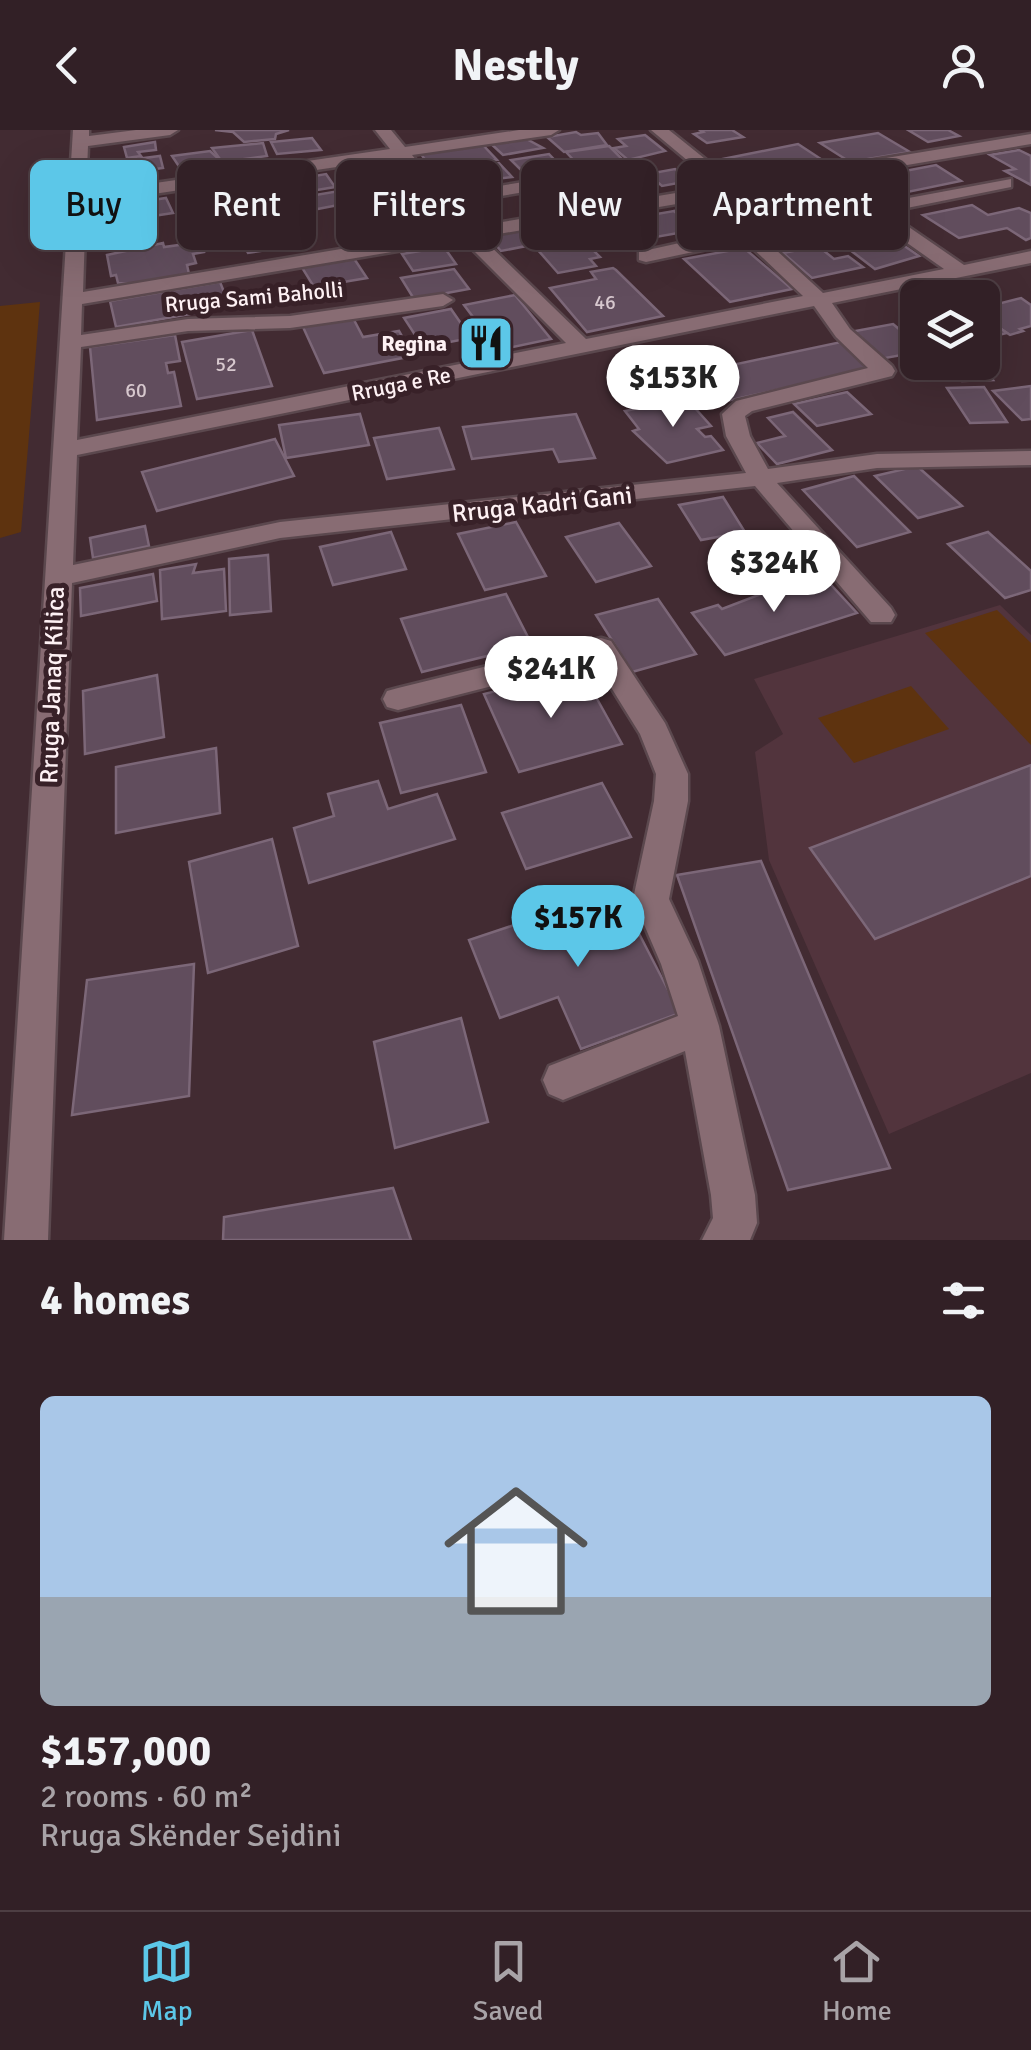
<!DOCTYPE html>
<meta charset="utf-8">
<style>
body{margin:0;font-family:Signika,sans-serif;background:#3a282e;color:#f1f3f6;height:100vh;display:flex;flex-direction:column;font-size:38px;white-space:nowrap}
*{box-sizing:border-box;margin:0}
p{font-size:32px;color:#a8a3a7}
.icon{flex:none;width:55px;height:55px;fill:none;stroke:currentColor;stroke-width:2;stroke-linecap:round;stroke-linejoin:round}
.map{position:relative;height:1110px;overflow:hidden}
.drawer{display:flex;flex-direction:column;background:#322026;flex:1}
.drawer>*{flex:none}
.top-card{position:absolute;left:30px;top:30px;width:972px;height:90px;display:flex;gap:20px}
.tools{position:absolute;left:900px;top:150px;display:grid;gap:20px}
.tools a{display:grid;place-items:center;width:100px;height:100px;border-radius:15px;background:#322026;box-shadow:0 10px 40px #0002,0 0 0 2px #4d3e43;font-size:50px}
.price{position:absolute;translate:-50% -85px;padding:0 22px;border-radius:35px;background:#fff;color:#222;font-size:32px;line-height:65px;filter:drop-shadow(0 2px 5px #0008)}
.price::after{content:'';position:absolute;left:50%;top:60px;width:30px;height:22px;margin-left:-15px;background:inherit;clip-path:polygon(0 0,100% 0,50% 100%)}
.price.selected{background:#5cc7e8;color:#111}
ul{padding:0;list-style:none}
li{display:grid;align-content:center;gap:20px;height:530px;padding:0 40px}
li span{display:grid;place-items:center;height:310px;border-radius:15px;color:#555}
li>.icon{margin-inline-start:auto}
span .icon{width:180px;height:180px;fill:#fffc;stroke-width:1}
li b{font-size:42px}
h2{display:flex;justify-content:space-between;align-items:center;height:120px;padding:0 40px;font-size:42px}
.chip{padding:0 35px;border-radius:15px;background:#322026;box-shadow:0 10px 40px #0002,0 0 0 2px #4d3e43;font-size:35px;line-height:90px}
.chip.selected{background:#5cc7e8;color:#111}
header{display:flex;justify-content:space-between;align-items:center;height:130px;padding:0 40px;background:#322026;font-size:45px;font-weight:700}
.tab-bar{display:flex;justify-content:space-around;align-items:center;height:140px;border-top:2px solid #4d3e43;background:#322026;font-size:28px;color:#a8a3a7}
.tab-bar a{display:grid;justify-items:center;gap:5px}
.tab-bar .selected{color:#5cc7e8}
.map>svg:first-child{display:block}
.built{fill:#52343d}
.green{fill:#5e330f}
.building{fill:#614d5d;stroke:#7c6778;stroke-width:2.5}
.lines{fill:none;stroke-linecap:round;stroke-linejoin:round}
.minor-casing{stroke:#5b484e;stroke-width:5}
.minor{fill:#886c73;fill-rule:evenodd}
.labels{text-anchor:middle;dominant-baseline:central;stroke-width:10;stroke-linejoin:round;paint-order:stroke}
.number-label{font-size:20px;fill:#d7c8ce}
.far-street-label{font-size:22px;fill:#fef1f4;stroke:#382128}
.far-poi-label{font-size:22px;font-weight:bold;fill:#fef1f4;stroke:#382128;text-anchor:end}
.street-label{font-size:25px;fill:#fef1f4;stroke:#382128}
</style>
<header><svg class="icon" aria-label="back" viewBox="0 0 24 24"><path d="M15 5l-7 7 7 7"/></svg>Nestly<svg class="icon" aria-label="person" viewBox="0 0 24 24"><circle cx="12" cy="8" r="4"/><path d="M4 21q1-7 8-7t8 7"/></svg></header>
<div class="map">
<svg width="1031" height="1110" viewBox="0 0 1031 1110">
<rect width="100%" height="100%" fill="#422b32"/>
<path class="built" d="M1000,475L1031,505V943L889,1004L769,730L755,622L783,604L754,549Z"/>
<g class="green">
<path d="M40,172L21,402L0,408V176Z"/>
<path d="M997,480L1031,513V615L925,503Z"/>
<path d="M911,556L949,599L854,633L818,588Z"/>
</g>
<g class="building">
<path d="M215,0H289L276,4L275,9L244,12L233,2Z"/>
<path d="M700,0H732L743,7L707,13L694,4L703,2Z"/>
<path d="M908,0H948L959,6L928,12Z"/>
<path d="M576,2L581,5L598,3L607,15L564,22L547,7Z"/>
<path d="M878,3L910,22L850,32L820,13Z"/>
<path d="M645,5L665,21L628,30L614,18L626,16L618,9Z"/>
<path d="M521,6L543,18L503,25L488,11Z"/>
<path d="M312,8L321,20L277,24L271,12Z"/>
<path d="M155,12L156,20L138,22L141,26L127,28L124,17Z"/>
<path d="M263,13L267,26L222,32L212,18Z"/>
<path d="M482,14L497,30L433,40L420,23Z"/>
<path d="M798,14L833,37L753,51L723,29Z"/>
<path d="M609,16L625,32L579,36L566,22Z"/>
<path d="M1019,20L1031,26V55L1005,41L1015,39L990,25Z"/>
<path d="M210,21L222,32L180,38L172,26Z"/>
<path d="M549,24L563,39L522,41L511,30Z"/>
<path d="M160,26L163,38L119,44L120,31Z"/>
<path d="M390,33L400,46L360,52L350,38Z"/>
<path d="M499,33L512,47L480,51L470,42L475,41L473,36Z"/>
<path d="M936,35L961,51L888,66L863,49Z"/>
<path d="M464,37L485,58L450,63L433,42Z"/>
<path d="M675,39L689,51L662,56L648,44Z"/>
<path d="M326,44L335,57L293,64L285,51Z"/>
<path d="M645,45L653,52L611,59L603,51Z"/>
<path d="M863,49L888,66L831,76L807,58Z"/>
<path d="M583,51L596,64L546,71L542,66L547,63L541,57Z"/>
<path d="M251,56L259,71L223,77L215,61Z"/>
<path d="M807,58L831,76L761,88L738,70Z"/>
<path d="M339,61L349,73L307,81L298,68Z"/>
<path d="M166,68L173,83L133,89L127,74Z"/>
<path d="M738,70L761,88L695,100L674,81Z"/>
<path d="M972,75L988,85L1019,78L1031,83V108L1026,110L1007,98L959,108L923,85Z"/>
<path d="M418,79L430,88L420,90L424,100L385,103L375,88Z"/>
<path d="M674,81L695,100L611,115L592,95Z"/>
<path d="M871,93L919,126L875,139L825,101Z"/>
<path d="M536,95L552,111L501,121L486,104Z"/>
<path d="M297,101L305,114L248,123L241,110Z"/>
<path d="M584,111L600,127L590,129L596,136L558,143L537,119Z"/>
<path d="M201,112L204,122L193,124L196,133L187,135L189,144L133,154L118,153L116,145L111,146L107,125L163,113L164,117Z"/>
<path d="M818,116L834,129L848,126L863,137L812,148L783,123Z"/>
<path d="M444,117L456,134L413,141L402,124Z"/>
<path d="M744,118L792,159L730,172L684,129Z"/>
<path d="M353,127L367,148L314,157L301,136Z"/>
<path d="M613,138L616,140L663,186L587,202L550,158L596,149L591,142Z"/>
<path d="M454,139L469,159L414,169L401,148Z"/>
<path d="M220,152L230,177L116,197L110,171Z"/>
<path d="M515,165L551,209L498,220L464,175Z"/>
<path d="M1021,168L1031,175V196L1020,199L1023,201L1010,205L982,186V178Z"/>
<path d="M451,179L471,208L423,217L404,188Z"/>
<path d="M982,186L1007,203L982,209Z"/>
<path d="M353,188L363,207L399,201L413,226L324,243L303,197Z"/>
<path d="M893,194L918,215V222L880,229L850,202Z"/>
<path d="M252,200L272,256L197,269L182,212Z"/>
<path d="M175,205L180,231L166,233L168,243L174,242L181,276L97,290L90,217Z"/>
<path d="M841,212L872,239L695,278L659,238L699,230L709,240Z"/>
<path d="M949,232H981L993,250L962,251Z"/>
<path d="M1031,256V289L1022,290L993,261Z"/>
<path d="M984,257L1007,292L970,293L947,258Z"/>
<path d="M847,262L871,284L817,296L794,274Z"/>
<path d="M686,268L711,296L697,299L705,307L711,306L723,320L667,333L633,301L639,299L625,281Z"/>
<path d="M793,282L832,320L777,334L757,313L785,306L768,288Z"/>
<path d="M360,284L369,315L286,328L279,295Z"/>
<path d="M576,284L595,328L559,332L553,319L472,329L463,297Z"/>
<path d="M439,298L454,339L387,349L374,308Z"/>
<path d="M275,309L294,346L157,381L142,342Z"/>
<path d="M917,336L962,376L918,388L875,346Z"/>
<path d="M854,346L910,402L857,417L803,360Z"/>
<path d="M723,367L745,402L701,410L679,375Z"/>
<path d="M516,392L546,446L485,460L458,404Z"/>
<path d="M619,393L651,436L596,452L566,407Z"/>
<path d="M145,396L149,416L93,428L90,408Z"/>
<path d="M391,402L406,439L333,455L320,417Z"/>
<path d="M988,402L1031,441V460L1005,468L948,414Z"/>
<path d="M268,425L271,481L230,485L229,429Z"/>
<path d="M196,434L193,443L224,439L226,481L162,489L160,440Z"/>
<path d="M153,444L157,471L81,486L80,458Z"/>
<path d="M821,444L857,483L725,525L692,483L718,475L722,479L769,461L771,465L802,456L798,451Z"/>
<path d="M506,464L532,515L422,542L401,489Z"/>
<path d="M658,469L696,524L632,542L596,485Z"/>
<path d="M581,540L622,614L519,642L484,564Z"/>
<path d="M157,545L164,607L85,624L83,561Z"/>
<path d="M461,575L486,642L401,663L380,593Z"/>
<path d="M216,618L220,683L116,703V637Z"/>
<path d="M1031,635V746L875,809L810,718Z"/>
<path d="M378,651L388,679L437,664L455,709L309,753L294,698L334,686L328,664Z"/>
<path d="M602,653L631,707L526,739L502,683Z"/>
<path d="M272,709L298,816L208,843L189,732Z"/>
<path d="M761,731L890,1038L788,1060L677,745Z"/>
<path d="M617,761L680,883L581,919L558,867L500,888L469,810Z"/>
<path d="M194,834L189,966L72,985L87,850Z"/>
<path d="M461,888L488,992L395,1018L374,912Z"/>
<path d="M393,1058L411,1110H223L224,1087Z"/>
</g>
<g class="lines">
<g class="minor-casing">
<g id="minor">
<path d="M73,0H89V6L136,0H178L170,5L88,16L86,63L390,19L375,0H391L405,17L519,0H559L551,5L412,25L445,65L566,45L574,50L566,55L453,74L472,97L718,56L651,0H669L735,53L1031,4V14L481,107L586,209L803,166L745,111L646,132L639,130V122L747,98L1011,49V57L887,82L964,135L1031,121V133L832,173L850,199L892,236L895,241L892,246L752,281L745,286L750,306L768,339L877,324L1031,321V335L877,338L777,353L891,478L895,485L891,492H871L755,356L280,408L72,453L48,1110H4ZM397,28L455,100L83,162L86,74ZM869,86L944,139L823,163L763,108ZM463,110L566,213L77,310L81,217L188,201L290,198L443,176L453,170L443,164L290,186L188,189L81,205L82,174ZM814,176L836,207L868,238L736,271L722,284L726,306L746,343L280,392L73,435L77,325Z"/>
<path d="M601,508L611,511L665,593L688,644V671L669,769L698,831L719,896L755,1065L757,1093L750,1110H702L713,1088L711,1065L685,921L563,970L549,964L543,950L549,936L678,886L661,834L633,769L654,671L656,644L640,604L594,530L398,580L387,577L383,569L387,561L398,558Z"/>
</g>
</g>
<use href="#minor" class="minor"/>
</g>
<defs>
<g id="restaurant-square" transform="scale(2.875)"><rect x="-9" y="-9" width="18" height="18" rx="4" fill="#5cc7e8" stroke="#382128"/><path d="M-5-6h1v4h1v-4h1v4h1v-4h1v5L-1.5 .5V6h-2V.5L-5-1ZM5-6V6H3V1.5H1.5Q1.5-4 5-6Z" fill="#111"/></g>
</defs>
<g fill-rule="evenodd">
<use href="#restaurant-square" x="486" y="213"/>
</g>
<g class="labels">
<g class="number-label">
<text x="605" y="172">46</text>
<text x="226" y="234">52</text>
<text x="136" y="260">60</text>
</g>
<g class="far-street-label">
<text transform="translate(254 167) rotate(-5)">Rruga Sami Baholli</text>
<text transform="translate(401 254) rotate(-11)">Rruga e Re</text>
</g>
<g class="far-poi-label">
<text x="447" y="213">Regina</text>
</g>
<g class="street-label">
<text transform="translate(542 374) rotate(-6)">Rruga Kadri Gani</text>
<text transform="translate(52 555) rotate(-88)">Rruga Janaq Kilica</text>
</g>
</g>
</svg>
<div class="tools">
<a><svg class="icon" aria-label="layers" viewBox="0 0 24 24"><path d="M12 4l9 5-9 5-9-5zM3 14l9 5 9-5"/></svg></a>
</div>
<b class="price" style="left:673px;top:300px">$153K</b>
<b class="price" style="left:774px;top:485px">$324K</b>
<b class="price" style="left:551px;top:591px">$241K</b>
<b class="price selected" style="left:578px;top:840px">$157K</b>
<div class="top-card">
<a class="chip selected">Buy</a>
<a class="chip">Rent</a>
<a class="chip">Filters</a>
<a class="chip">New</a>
<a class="chip">Apartment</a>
</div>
</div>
<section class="drawer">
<h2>4 homes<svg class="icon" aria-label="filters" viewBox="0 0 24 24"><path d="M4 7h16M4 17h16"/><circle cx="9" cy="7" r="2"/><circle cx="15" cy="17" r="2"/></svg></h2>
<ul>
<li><span style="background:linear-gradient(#a9c7e8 65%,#9aa5b1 0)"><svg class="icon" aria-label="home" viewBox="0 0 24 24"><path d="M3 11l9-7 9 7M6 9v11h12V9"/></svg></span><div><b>$157,000</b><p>2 rooms · 60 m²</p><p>Rruga Skënder Sejdini</p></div></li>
</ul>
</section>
<nav class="tab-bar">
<a class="selected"><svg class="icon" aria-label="map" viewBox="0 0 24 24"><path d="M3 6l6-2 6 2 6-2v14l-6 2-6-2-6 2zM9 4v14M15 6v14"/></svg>Map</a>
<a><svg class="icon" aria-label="saved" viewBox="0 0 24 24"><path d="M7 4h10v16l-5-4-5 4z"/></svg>Saved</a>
<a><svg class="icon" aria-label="home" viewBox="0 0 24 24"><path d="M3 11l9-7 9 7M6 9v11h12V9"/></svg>Home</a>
</nav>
